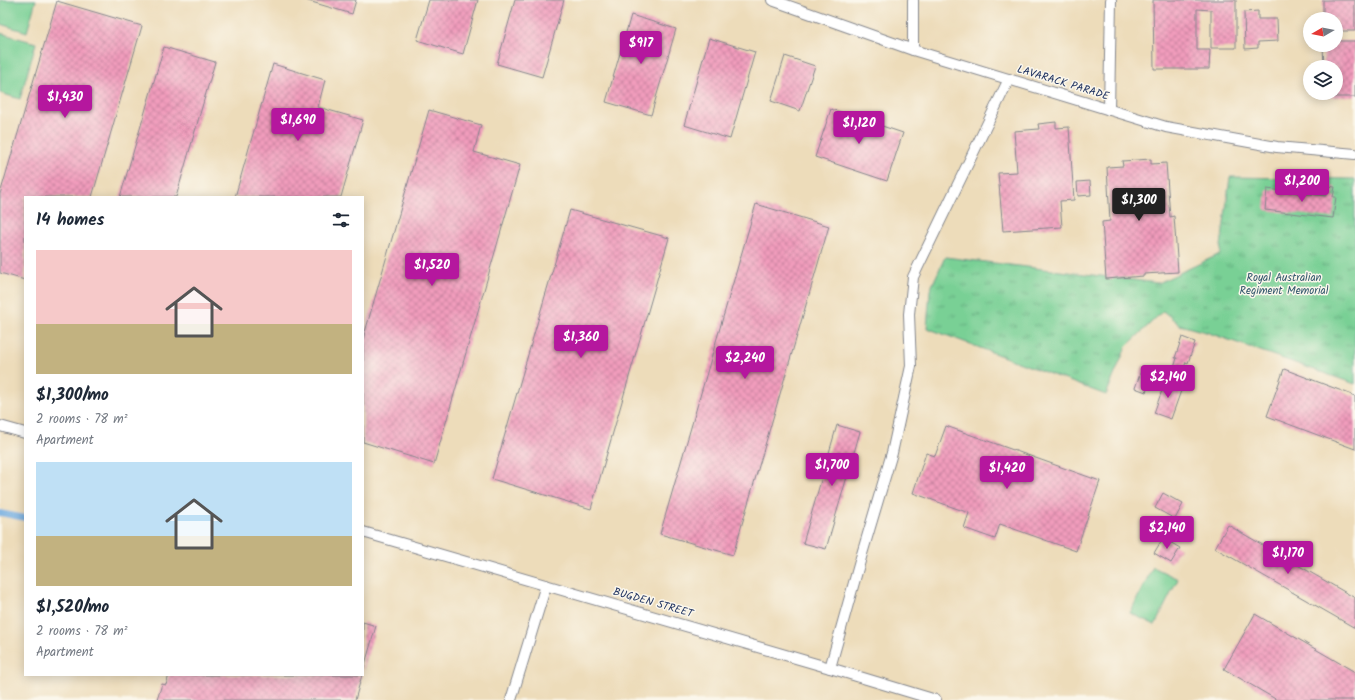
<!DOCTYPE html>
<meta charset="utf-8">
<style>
body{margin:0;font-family:Kalam,sans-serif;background:#f2f2f3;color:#1f2937;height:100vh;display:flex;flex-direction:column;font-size:15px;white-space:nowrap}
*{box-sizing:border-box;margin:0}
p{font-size:13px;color:#747a83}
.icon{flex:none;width:22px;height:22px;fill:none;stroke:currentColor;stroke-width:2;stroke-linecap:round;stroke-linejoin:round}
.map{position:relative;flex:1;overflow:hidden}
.drawer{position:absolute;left:24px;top:196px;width:340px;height:480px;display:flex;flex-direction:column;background:#fff;border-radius:0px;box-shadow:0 2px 10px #0003}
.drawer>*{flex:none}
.needle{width:26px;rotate:261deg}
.tools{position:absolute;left:1303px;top:12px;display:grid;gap:8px}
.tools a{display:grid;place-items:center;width:40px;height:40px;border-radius:50%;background:#fff;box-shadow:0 2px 10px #0003;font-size:20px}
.price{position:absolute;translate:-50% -34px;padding:0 9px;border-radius:4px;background:#b5179e;color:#fff;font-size:13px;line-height:26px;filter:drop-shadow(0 1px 2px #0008)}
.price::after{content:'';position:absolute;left:50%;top:24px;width:12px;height:9px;margin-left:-6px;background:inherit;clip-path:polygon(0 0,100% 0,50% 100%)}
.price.selected{background:#222;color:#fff}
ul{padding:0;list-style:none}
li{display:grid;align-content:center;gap:8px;height:212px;padding:0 12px}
li span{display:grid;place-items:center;height:124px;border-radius:0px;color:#555}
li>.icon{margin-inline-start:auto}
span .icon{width:72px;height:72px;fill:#fffc;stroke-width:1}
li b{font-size:17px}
h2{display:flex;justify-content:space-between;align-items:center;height:48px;padding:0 12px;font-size:17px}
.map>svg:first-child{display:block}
.grass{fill:url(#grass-tufts);stroke:#4a807a}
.garden{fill:#79d095;stroke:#4a807a}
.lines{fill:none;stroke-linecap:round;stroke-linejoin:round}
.stream{stroke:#6fabe0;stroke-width:6}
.building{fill:url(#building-cross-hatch)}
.service-casing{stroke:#84868c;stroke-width:12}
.service{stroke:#fff;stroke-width:10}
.labels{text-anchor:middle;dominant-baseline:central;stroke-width:3;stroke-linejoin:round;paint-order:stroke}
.street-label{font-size:11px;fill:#1b2f5e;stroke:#fbf7ec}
.park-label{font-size:11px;fill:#32576c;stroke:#fbf7ec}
</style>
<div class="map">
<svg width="1355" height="700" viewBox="0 0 1355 700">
<defs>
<pattern id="grass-tufts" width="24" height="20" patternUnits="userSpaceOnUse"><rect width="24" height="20" fill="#79d095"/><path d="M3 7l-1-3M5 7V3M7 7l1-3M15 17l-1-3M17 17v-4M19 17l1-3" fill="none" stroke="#62a97d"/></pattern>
<pattern id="building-cross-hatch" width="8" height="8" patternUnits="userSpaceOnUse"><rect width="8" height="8" fill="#f19cbc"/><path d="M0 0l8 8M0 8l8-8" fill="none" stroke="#c2809c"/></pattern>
</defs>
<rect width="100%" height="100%" fill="#fbf7ec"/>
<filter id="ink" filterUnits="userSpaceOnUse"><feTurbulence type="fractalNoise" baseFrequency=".025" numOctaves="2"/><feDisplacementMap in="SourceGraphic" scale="8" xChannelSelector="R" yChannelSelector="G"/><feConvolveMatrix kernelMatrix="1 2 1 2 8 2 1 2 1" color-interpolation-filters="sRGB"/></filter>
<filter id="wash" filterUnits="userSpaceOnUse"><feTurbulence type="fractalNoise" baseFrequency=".012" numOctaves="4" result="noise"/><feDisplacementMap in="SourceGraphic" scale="16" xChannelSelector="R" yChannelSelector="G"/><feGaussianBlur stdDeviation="0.9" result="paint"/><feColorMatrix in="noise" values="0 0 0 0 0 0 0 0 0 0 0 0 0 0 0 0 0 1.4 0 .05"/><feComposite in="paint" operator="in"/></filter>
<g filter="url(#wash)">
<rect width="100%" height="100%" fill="#eddcba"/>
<path class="grass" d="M1230,177L1355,179V384L1209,333L1180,325L1163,311L1126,347L1106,395L927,328L930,290L945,257L1158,283L1220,254Z"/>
<g class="garden">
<path d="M0,0H36L27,32L0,24Z"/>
<path d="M0,33L36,43L20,99L0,93Z"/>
<path d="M1153,567L1178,579L1155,625L1130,613Z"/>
</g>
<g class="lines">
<path class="stream" d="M0,513L25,518"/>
</g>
<g id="blocks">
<g class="building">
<path d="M305,0H356L352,14Z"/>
<path d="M429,0H478L463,54L417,40Z"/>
<path d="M515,0H564L542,77L497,64Z"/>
<path d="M1153,0H1236V48H1211V10L1197,9V50H1210L1209,69H1154Z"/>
<path d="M1323,0H1355V31H1336V19H1323Z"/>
<path d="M57,1L142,26L92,197H25V280L0,273V194Z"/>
<path d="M1258,11V19H1277L1278,41L1258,42V48L1245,49L1244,12Z"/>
<path d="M631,15L676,29L651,115L606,102Z"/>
<path d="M709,38L755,52L730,139L684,125Z"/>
<path d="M1336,41H1355V97H1324V93H1336V67H1324L1323,45H1336Z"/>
<path d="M164,47L215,62L176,197H120Z"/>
<path d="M785,56L815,66L800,111L771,101Z"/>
<path d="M273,64L325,80L318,107L363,120L341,197H235Z"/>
<path d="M831,109L903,133L887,181L815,157Z"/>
<path d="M429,110L481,125L474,152L520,165L434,464L363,442V339Z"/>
<path d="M1056,122V128L1069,127L1074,200L1060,201L1062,227L1003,231L998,173L1017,172L1014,131L1039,129L1038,124Z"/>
<path d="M1151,159V164L1166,163L1170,217L1174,216L1178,272L1144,274V276L1106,279L1102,222L1110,221L1107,167L1123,166L1122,161Z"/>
<path d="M1090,181L1091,195L1078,196L1077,182Z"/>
<path d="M1327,186L1335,187L1333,197H1336L1333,218L1265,210L1267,189L1326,196Z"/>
<path d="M756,204L829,226L733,555L660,534Z"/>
<path d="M570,210L669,238L591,509L492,479Z"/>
<path d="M1182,337L1195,342L1188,363L1186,362L1183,371L1174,368L1177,358H1175Z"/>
<path d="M1143,366L1154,369L1146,392L1135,388Z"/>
<path d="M1284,369L1355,396V449L1267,416Z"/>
<path d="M1166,379L1183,385L1171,419L1154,413Z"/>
<path d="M837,425L860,432L826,549L803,543Z"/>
<path d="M946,426L1100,481L1076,551L1000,524L995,539L964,528L969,513L913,493L926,453L935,456Z"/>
<path d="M1163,493L1183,504L1175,519L1155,508Z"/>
<path d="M1228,525L1355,598V628L1215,548Z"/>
<path d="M1163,538L1180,548L1171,563L1154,553Z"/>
<path d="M1255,614L1355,672V700H1277L1224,669Z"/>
<path d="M363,622L376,626L363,671Z"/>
<path d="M169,675H362L355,700H157L162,684L166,685Z"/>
</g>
</g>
</g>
<g filter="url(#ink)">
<use href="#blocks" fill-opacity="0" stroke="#84868c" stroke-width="1"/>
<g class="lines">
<g class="service-casing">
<g id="service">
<path d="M772,0L913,50L1166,127L1277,147L1355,154"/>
<path d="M913,50V0"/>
<path d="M1109,110L1111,0"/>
<path d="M0,426L25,433"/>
<path d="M363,532L830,668L936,700"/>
<path d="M830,668L862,554L892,453L911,366L909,314L913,277L1009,79"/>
<path d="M511,700L546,585"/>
</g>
</g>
<use href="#service" class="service"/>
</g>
</g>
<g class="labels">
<g class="street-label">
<text transform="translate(1063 83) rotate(17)">LAVARACK PARADE</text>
<text transform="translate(653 603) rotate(16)">BUGDEN STREET</text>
</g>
<g class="park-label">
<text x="1284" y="278">Royal Australian<tspan x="1284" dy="13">Regiment Memorial</tspan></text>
</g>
</g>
</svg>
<div class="tools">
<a><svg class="needle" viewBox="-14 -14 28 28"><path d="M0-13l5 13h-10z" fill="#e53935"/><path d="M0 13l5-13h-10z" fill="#747a83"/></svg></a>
<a><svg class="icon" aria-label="layers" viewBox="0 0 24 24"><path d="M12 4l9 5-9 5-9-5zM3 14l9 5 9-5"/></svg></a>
</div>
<b class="price" style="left:641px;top:65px">$917</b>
<b class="price" style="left:65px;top:119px">$1,430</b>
<b class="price" style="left:298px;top:142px">$1,690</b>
<b class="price" style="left:859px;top:145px">$1,120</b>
<b class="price" style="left:1302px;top:203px">$1,200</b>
<b class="price selected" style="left:1139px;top:222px">$1,300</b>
<b class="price" style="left:432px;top:287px">$1,520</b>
<b class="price" style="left:581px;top:359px">$1,360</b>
<b class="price" style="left:745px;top:380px">$2,240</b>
<b class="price" style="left:1168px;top:399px">$2,140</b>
<b class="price" style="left:832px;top:487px">$1,700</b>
<b class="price" style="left:1007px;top:490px">$1,420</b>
<b class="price" style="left:1167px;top:550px">$2,140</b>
<b class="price" style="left:1288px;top:575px">$1,170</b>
<section class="drawer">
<h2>14 homes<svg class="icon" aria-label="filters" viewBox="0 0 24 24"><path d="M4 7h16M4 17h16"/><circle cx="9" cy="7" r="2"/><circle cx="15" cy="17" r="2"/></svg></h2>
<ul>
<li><span style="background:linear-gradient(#f6c9c9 60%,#c2b280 0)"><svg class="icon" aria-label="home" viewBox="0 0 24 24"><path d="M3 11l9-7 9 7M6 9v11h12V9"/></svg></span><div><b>$1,300/mo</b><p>2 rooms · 78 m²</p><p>Apartment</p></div></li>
<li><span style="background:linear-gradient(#bfe0f5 60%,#c2b280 0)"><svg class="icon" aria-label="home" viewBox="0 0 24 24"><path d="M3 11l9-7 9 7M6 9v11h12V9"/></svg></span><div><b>$1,520/mo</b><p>2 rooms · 78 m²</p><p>Apartment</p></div></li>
</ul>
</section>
</div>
